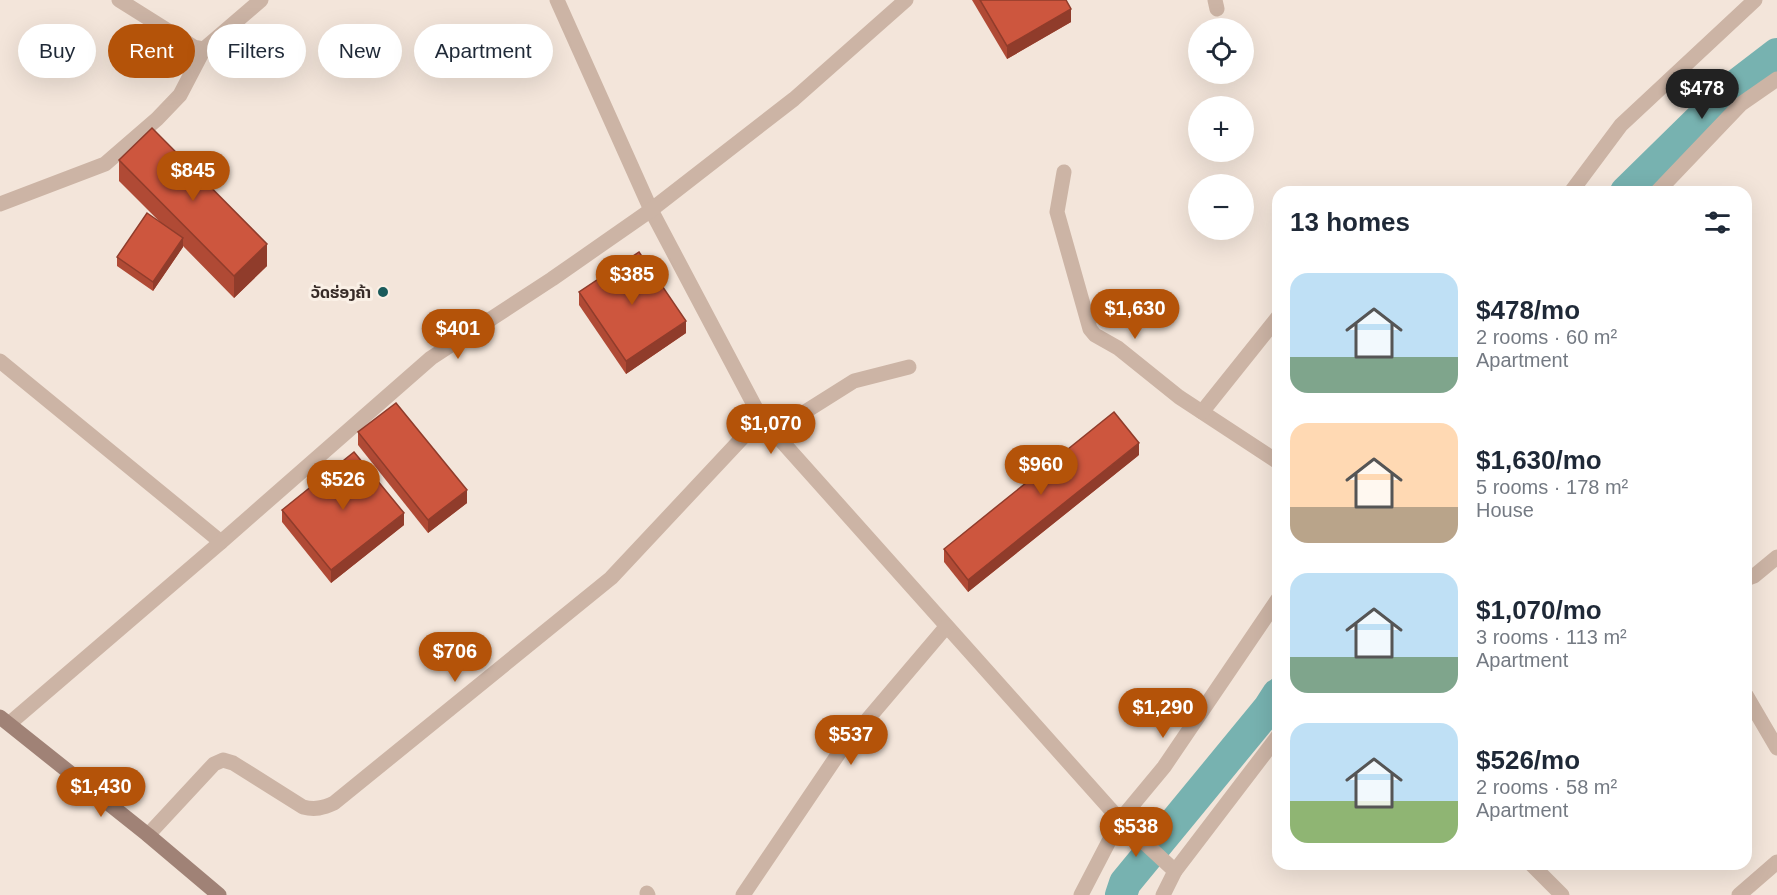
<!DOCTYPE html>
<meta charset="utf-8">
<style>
body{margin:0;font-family:Arial,"Noto Sans Lao",sans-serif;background:#f6f6f7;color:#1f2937;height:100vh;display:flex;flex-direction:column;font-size:22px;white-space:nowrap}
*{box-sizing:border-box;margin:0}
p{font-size:20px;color:#747a83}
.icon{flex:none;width:33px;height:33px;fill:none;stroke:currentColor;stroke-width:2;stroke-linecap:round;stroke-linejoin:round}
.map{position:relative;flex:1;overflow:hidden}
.sheet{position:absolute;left:1272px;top:186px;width:480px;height:684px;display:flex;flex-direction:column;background:#fff;border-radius:18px;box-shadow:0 6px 24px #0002}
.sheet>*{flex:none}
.guide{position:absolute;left:18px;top:24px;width:570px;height:54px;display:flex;gap:12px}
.controls{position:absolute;left:1188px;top:18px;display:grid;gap:12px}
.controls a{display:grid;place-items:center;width:66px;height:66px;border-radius:50%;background:#fff;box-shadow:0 6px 24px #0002;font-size:30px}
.price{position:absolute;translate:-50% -51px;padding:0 14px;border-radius:21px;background:#b45309;color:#fff;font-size:20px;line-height:39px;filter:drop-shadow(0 2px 3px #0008)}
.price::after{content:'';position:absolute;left:50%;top:36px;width:18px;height:14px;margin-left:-9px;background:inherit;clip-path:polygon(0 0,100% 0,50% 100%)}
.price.current{background:#222;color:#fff}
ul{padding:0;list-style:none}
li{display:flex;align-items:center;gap:18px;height:150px;padding:0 18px}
li span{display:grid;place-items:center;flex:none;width:168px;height:120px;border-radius:18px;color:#555}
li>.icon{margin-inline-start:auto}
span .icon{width:72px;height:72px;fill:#fffc;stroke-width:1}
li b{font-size:26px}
h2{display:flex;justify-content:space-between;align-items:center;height:72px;padding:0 18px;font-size:26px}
.pill{padding:0 21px;border-radius:27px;background:#fff;box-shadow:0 6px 24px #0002;font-size:21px;line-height:54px}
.pill.current{background:#b45309;color:#fff}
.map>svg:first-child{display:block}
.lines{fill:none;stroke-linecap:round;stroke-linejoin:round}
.canal{stroke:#77b2b0;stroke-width:32}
.lane{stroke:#ccb4a5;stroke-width:15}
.street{stroke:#ccb4a5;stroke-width:15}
.secondary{stroke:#a08276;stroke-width:15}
.wall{fill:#b04a35}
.shaded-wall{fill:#903c2b}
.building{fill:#cd563e;stroke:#903c2b;stroke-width:1.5}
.poi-dot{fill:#1a5b5b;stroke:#faf0e6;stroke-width:2}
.labels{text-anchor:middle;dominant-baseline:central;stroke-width:6;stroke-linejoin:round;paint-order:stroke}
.poi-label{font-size:16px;font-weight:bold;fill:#372b27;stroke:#faf0e6;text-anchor:end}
</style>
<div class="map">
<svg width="1777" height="895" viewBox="0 0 1777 895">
<rect width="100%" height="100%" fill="#f3e5da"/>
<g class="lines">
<g class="canal">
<path d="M1626,192L1730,90L1777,54"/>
<path d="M1121,895L1125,883L1269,708L1278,694"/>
</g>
<g class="lane">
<path d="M0,361L221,542"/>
<path d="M773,432L854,381L909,367"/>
</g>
<g class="street">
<path d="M119,0L194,47L204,49L261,0"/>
<path d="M557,0L651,210L761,418L1120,820L1175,871"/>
<path d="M1215,0L1217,9"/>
<path d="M1064,172L1057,212L1090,329L1095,335L1118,348L1179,397L1278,462"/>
<path d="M1571,192L1621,125L1755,0"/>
<path d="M1657,192L1741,104L1777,79"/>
<path d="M0,204L105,164L157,119L180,95L204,49"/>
<path d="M1202,412L1278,317"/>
<path d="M1746,579L1754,576L1777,557"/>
<path d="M1746,695L1777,748"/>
<path d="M10,723L221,542L431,358L552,279L651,210L794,99L906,0"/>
<path d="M148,835L214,764L223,760L233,763L303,807C315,810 323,808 334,803L611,578L761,418"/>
<path d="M1531,864L1562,895"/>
<path d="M647,893L648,895"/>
<path d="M743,895L839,753L946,627"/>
<path d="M1081,895L1120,820L1164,767L1278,599"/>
<path d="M1163,895L1175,871L1278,736"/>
<path d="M1739,895L1777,862"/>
</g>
<path class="secondary" d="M0,717L148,835L219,895"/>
</g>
<g class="wall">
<path d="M972,0H1066L1071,22L1007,59Z"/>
<path d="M119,160L267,266L234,298L183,246V247L153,291L117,266V257L161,223L119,181Z"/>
<path d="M579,292L686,333L626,374L579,305Z"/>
<path d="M358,432L467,503L428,533L358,445Z"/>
<path d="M1139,455L968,592L944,562V549Z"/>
<path d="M282,510L404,525L331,583L282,522Z"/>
</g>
<g class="shaded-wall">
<path d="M1071,9V22L1007,59V46Z"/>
<path d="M183,238V247L153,291V282Z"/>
<path d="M267,244V266L234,298V276Z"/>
<path d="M686,321V333L626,374V361Z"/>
<path d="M1139,443V455L968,592V580Z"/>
<path d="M467,490V503L428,533V520Z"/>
<path d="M404,513V525L331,583V570Z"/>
</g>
<g class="building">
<path d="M980,0H1066L1071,9L1007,46Z"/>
<path d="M152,128L267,244L234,276L119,160Z"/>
<path d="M147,213L183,238L153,282L117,257Z"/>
<path d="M639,252L686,321L626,361L579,292Z"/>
<path d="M396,403L467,490L428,520L358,432Z"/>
<path d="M1114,412L1139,443L968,580L944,549Z"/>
<path d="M354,452L404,513L331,570L282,510Z"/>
</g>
<circle class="poi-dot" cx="383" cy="292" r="6"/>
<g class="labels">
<g class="poi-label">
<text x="371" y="292">ວັດຮ່ອງຄ້າ</text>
</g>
</g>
</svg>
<div class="controls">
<a><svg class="icon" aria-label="locate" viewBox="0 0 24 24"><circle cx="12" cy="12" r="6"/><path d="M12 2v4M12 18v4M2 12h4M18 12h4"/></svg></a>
<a>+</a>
<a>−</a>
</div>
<b class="price current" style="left:1702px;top:120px">$478</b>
<b class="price" style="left:193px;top:202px">$845</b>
<b class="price" style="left:632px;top:306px">$385</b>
<b class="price" style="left:1135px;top:340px">$1,630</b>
<b class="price" style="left:458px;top:360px">$401</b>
<b class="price" style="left:771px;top:455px">$1,070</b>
<b class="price" style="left:1041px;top:496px">$960</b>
<b class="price" style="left:343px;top:511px">$526</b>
<b class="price" style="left:455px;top:683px">$706</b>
<b class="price" style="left:1163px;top:739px">$1,290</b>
<b class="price" style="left:851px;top:766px">$537</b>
<b class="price" style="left:101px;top:818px">$1,430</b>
<b class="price" style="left:1136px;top:858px">$538</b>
<div class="guide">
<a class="pill">Buy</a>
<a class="pill current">Rent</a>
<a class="pill">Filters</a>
<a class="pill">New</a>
<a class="pill">Apartment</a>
</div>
<section class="sheet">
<h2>13 homes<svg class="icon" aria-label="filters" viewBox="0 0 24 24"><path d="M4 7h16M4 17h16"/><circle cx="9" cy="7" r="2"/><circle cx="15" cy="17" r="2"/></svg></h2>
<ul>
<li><span style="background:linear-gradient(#bfe0f5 70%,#7fa58c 0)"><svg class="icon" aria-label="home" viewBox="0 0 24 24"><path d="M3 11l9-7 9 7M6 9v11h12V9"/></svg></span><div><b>$478/mo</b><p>2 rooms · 60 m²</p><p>Apartment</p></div></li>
<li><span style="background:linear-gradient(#ffd9b3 70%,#b9a48a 0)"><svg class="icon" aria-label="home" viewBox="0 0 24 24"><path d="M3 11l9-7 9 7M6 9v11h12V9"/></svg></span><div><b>$1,630/mo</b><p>5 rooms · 178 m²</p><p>House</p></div></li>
<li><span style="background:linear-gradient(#bfe0f5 70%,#7fa58c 0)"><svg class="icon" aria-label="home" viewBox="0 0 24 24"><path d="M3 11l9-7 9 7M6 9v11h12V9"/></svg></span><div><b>$1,070/mo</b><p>3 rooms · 113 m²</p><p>Apartment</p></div></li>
<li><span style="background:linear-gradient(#bfe0f5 65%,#8fb573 0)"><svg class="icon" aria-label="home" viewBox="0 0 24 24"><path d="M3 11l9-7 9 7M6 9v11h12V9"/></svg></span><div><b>$526/mo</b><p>2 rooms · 58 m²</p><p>Apartment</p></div></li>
</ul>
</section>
</div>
